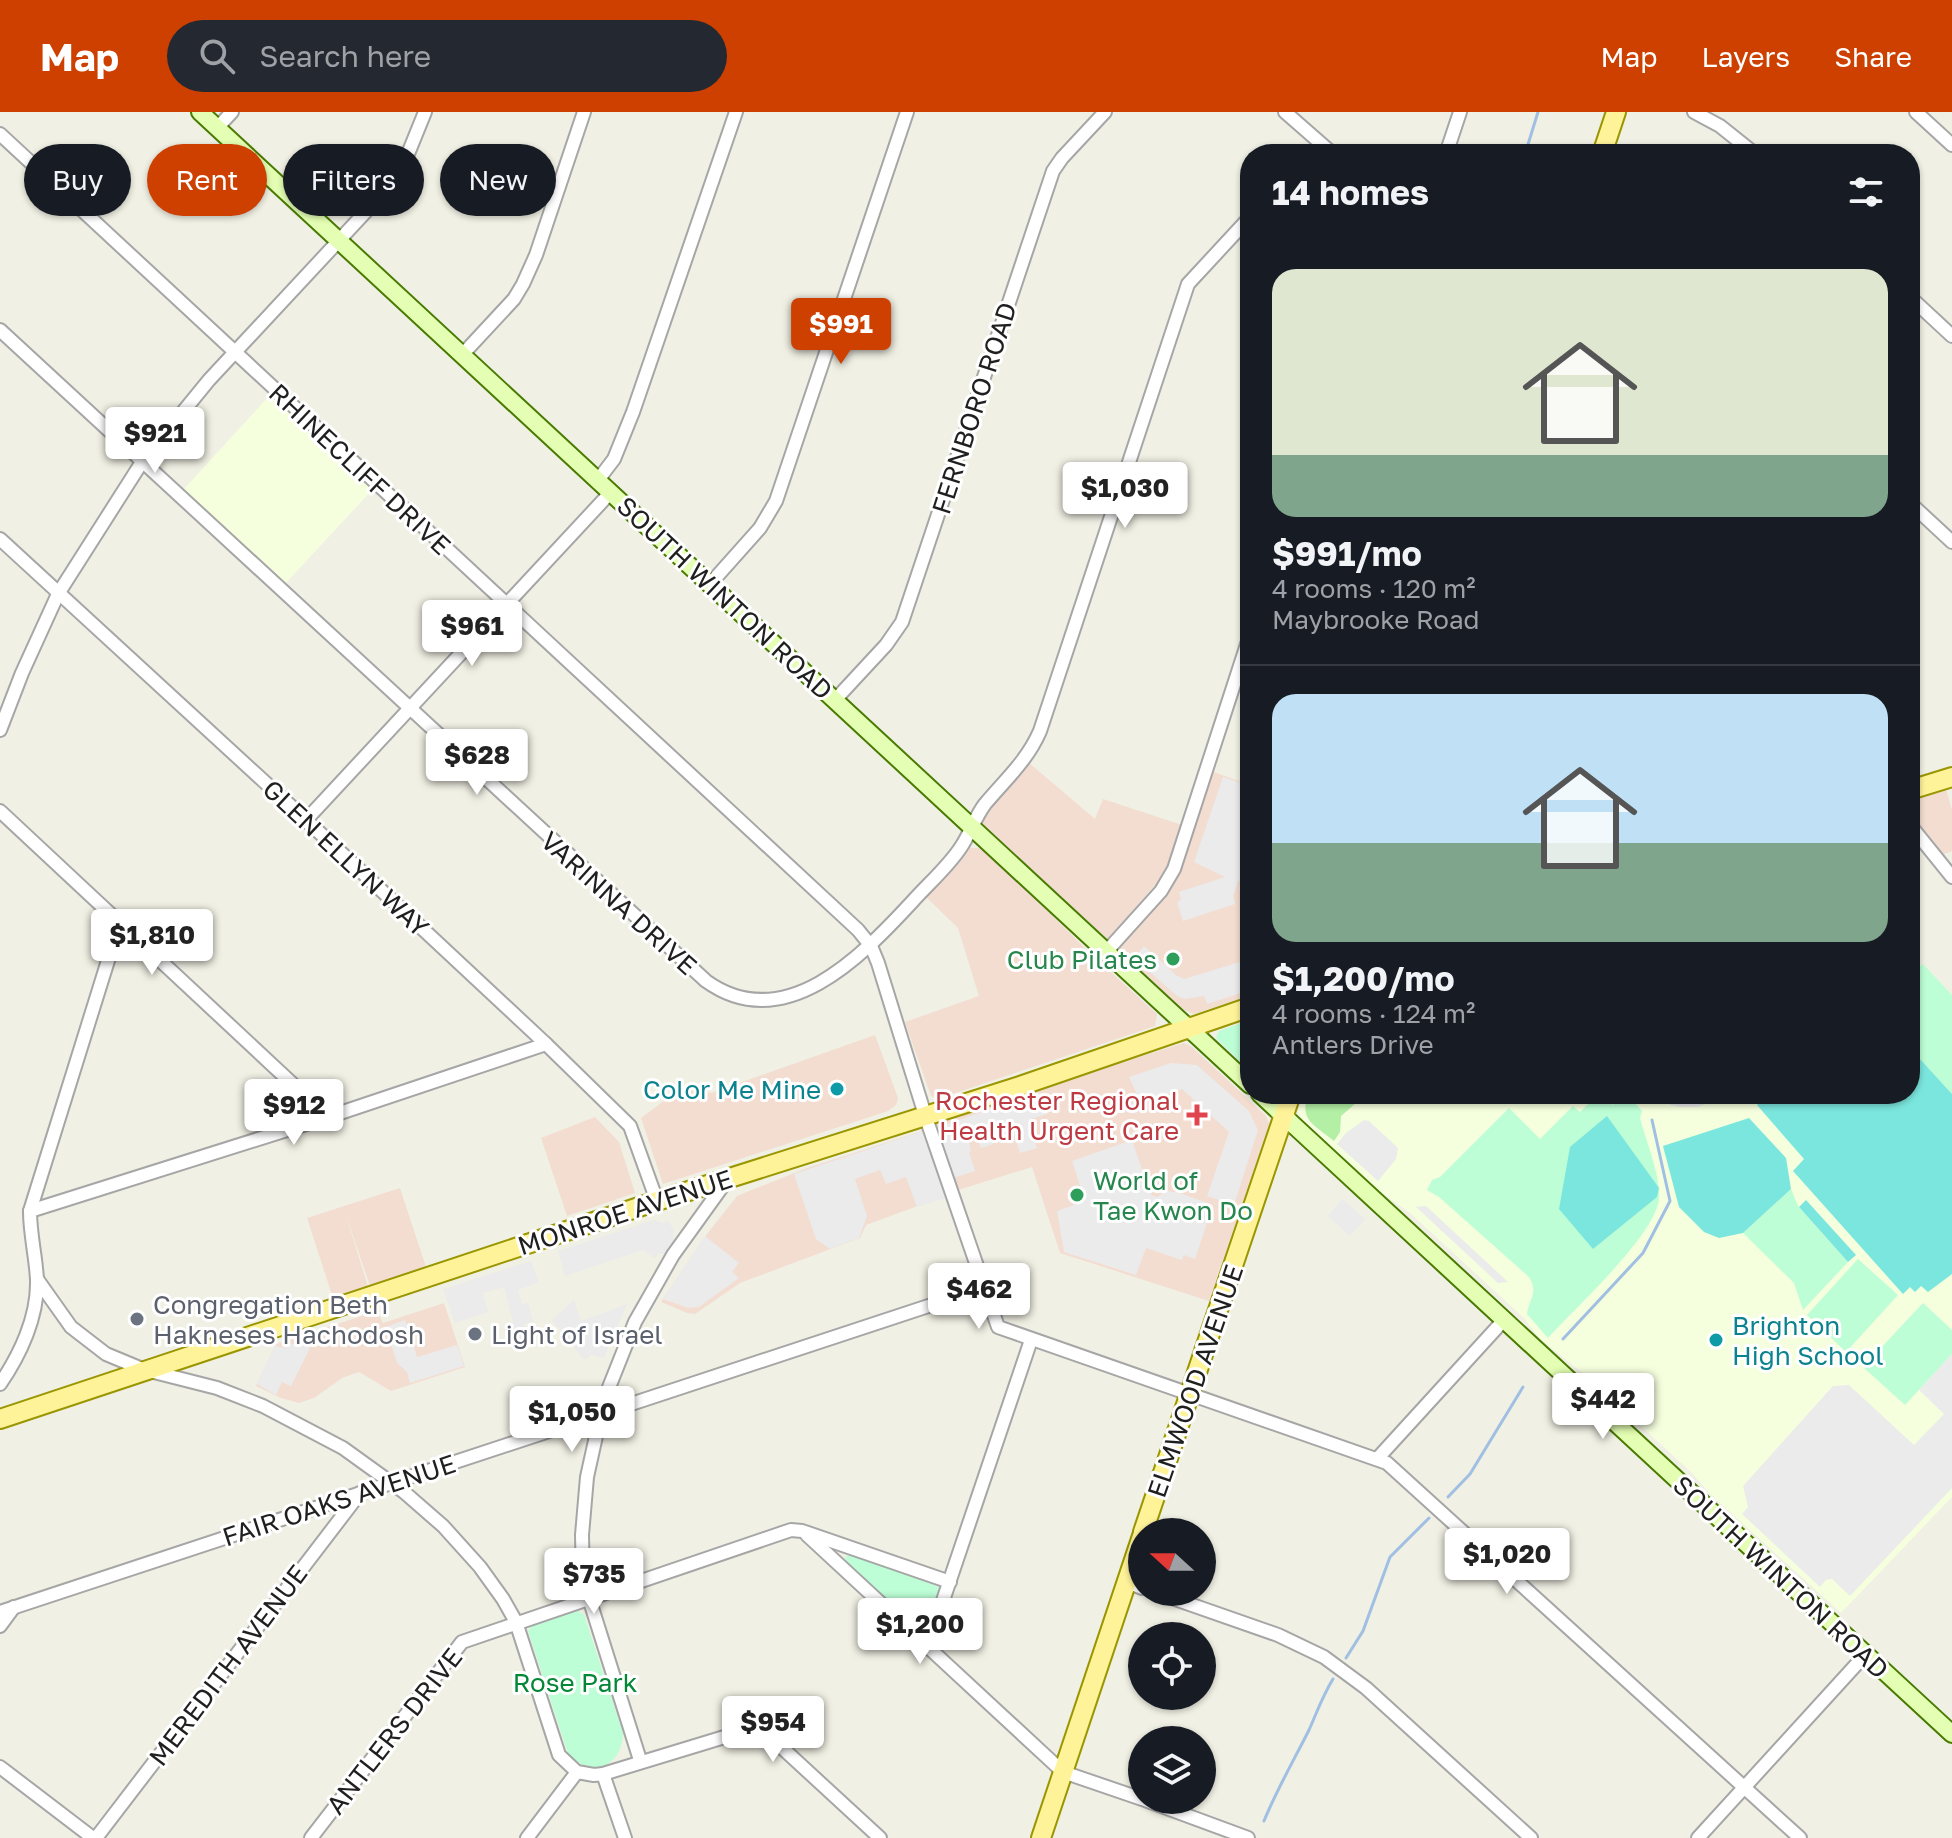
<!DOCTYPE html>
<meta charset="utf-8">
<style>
body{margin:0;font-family:"Golos Text",sans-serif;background:#242831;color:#f1f3f6;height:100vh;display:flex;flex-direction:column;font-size:30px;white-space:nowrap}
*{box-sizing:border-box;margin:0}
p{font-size:26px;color:#9ea1a6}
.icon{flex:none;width:44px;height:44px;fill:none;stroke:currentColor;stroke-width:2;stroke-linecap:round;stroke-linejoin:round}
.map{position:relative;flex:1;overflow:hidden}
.drawer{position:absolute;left:1240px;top:32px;width:680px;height:960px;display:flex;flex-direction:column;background:#171b24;border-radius:32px;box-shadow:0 2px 6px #0004}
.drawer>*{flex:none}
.top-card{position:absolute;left:24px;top:32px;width:760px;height:72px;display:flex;gap:16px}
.needle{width:52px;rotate:291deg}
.buttons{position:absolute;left:1128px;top:1406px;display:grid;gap:16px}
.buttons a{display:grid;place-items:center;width:88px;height:88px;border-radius:50%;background:#171b24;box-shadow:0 2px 6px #0004;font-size:40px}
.price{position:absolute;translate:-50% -68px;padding:0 18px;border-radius:8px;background:#fff;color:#222;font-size:26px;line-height:52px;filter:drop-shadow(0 2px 4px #0008)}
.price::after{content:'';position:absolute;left:50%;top:48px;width:24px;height:18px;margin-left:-12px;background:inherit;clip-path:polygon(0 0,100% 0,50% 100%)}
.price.selected{background:#cd4000;color:#fff}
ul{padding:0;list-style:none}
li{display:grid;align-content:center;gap:16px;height:424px;padding:0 32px}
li+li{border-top:2px solid #363941}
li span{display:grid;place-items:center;height:248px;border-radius:24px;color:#555}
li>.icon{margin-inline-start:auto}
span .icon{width:144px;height:144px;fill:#fffc;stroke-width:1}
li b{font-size:34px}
h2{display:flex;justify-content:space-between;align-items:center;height:96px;padding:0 32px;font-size:34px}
.tag{padding:0 28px;border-radius:36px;background:#171b24;box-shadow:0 2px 6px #0004;font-size:28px;line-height:72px}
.tag.selected{background:#cd4000;color:#fff}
header{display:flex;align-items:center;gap:48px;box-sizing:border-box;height:112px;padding:0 40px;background:#cd4000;color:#fff}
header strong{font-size:38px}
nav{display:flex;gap:44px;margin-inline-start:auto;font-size:28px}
.search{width:560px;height:72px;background:#242831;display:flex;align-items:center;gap:20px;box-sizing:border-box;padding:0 28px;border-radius:44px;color:#9ea1a6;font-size:30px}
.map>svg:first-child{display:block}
.commercial{fill:#f3ddd1}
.education{fill:#f5ffde}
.grass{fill:#b3efa5}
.park{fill:#bdfed6}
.pitch{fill:#7be6de}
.parking{fill:#ebebeb}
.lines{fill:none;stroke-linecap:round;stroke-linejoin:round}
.stream{stroke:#a0bfe2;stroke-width:3}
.minor-casing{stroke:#a6a6a6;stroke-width:16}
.secondary-casing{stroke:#487b00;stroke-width:20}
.primary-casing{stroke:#999600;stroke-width:22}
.minor{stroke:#fff;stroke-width:12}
.secondary{stroke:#e4ffb3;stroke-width:16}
.primary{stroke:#fff39a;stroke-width:18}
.leisure-dot{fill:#2e9e5b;stroke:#fff;stroke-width:3}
.culture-dot{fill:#0f9aa8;stroke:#fff;stroke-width:3}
.health-dot{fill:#e0444e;stroke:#fff;stroke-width:3}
.worship-dot{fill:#6b7280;stroke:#fff;stroke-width:3}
.labels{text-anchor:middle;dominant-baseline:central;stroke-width:6;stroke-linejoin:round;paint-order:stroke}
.street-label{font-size:26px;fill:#1f1f1f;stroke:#fff}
.leisure-label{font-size:26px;fill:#27864d;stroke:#fff;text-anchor:end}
.culture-label{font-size:26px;fill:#0d838f;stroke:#fff;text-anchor:end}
.health-label{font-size:26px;fill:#be3a42;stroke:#fff;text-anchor:end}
.worship-label{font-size:26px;fill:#5b616d;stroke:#fff;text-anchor:start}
.park-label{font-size:26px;fill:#028736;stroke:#fff}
</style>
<header>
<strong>Map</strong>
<div class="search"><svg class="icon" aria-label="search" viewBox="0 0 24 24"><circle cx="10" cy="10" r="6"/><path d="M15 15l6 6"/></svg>Search here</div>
<nav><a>Map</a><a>Layers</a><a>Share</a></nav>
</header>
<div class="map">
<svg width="1952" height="1726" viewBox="0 0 1952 1726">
<rect width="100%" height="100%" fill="#f0f0e4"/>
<g class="commercial">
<path d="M1028,650L1095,707L1103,687L1182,713L1168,758L1108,827L982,715L981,705Z"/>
<path d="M1211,659L1250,673V883L1194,902L1182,897L1117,836L1179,760Z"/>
<path d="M1946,677L1952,698V739L1942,743L1910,703V688Z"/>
<path d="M969,736H984L1091,842L1157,902L1155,914L938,987L931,984L905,910L979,884L958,816L925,784Z"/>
<path d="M875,923L898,986L896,993L888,999L663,1072L641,1006L676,980L687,976L711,981Z"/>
<path d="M1184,931L1192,935L1266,1004L1269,1012L1209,1189L1060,1141L1032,1055L955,1079L935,1015L938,1008Z"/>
<path d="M595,1005L619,1030L635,1081L567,1104L541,1026Z"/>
<path d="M922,1019L945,1084L866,1113L860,1126L740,1171L695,1202L687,1201L661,1190L707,1122L737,1084L804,1057Z"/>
<path d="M400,1076L426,1155L370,1174L345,1100L368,1175L333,1186L307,1106Z"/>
<path d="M444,1191L465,1255L391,1279L359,1260L342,1266L314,1286L299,1291L281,1286L256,1274L276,1232L377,1199L383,1211Z"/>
</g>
<g class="education">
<path d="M270,283L372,378L284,473L183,378Z"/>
<path d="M1923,852L1952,883V1385L1841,1501L1709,1381L1692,1361L1585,1263L1539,1226L1524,1206L1410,1101L1375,1076L1301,1006L1298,999L1303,982H1910V860Z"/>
</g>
<path class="grass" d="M1308,982H1359L1356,991L1341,1004L1340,1020L1334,1029C1314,1012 1299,1009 1308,982Z"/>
<g class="park">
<path d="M1923,852L1952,883V982L1910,936V860Z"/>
<path d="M1250,908V959L1216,926L1219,919Z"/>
<path d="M1598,982L1613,993L1627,982L1642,999L1640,1006C1646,1029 1660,1062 1659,1085C1659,1120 1573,1198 1548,1226L1527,1202C1529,1187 1539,1181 1529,1165L1439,1085L1427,1078L1432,1068L1440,1065L1509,996L1540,1027L1573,994L1580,1000Z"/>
<path d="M1791,1077L1798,1094L1848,1150L1803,1198L1794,1171L1743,1121Z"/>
<path d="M1858,1147L1898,1183L1846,1240L1807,1203Z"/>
<path d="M1923,1191L1952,1218V1242L1905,1293L1863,1255Z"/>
<path d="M852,1442L939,1475L941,1477L926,1516L914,1515L847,1451L845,1445Z"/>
<path d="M577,1498L584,1503L623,1621C622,1642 612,1654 592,1658L569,1645L528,1519L533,1512Z"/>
</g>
<g class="pitch">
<path d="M1910,936L1952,982V1162L1928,1180L1921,1174L1915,1180L1910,1175L1903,1182L1793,1059L1804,1047L1757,993L1768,982H1910Z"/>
<path d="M1607,1004L1659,1076L1657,1085L1593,1137L1559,1097L1570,1035Z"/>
<path d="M1749,1006L1786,1046L1791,1077L1743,1121L1719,1126L1704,1120L1679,1095L1663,1034Z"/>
<path d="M1806,1088L1856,1143L1848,1150L1799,1095Z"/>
</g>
<g class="parking">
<path d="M1223,665L1250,674V781L1239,778L1241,770L1238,769L1233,784L1235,792L1183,809L1177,790L1181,788L1179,780L1225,765L1194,750Z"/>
<path d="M1144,834L1176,863L1184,867L1250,847V878L1207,892L1204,884L1185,887L1177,884L1134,846Z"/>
<path d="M1171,951L1197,953L1249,999L1258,1018L1234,1093L1207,1084L1229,1020L1182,977L1141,991L1129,965Z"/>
<path d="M1039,980L1045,984L1049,998L1047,1002L1028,1008L1037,1036L1020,1041L1013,1019L992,1025L993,1032L981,1036L977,1026L969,1029L971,1039L969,1040L975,1059L953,1066L936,1016Z"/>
<path d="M1652,982H1722L1716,988L1698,995H1679L1665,991Z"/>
<path d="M1364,1008L1369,1009L1398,1036L1396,1047L1378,1069L1337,1032L1346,1021Z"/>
<path d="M923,1019L946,1086L917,1095L906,1065L886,1072L880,1058L855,1067L867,1104L859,1126L830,1137L816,1127L794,1062Z"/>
<path d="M1132,1028L1151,1083L1158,1085L1164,1079L1177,1080L1213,1093L1195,1147L1184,1143L1182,1148L1146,1136L1136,1163L1064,1140L1057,1099L1085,1089L1072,1049Z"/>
<path d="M1342,1087L1365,1107L1350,1124L1328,1104Z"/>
<path d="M1426,1094L1508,1170L1498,1171L1416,1095Z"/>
<path d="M654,1108L663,1111L667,1108L674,1118L673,1130L667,1143L660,1141L654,1146L643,1138L565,1164L558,1139Z"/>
<path d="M705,1124L739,1151L732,1160L739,1166L699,1195L688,1196L663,1187Z"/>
<path d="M531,1149L539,1170L518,1178L522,1192L528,1191L533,1209L524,1212L528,1226L514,1238L506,1212L513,1210L504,1175L483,1181L488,1200L455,1211L443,1177Z"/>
<path d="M574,1188L581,1209L627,1192L604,1246L592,1243L584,1248L552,1208Z"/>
<path d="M405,1208L417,1245L457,1233L464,1254L410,1271L407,1260L397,1251L386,1215Z"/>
<path d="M288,1232H300L310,1236L291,1274L282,1270L276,1283L257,1272L275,1234L286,1236Z"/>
<path d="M1952,1242V1376L1850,1484L1832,1467L1826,1468L1820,1475L1742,1402L1748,1395L1743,1374L1833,1274L1849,1273L1914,1333L1944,1302L1919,1278Z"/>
</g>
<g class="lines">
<g class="stream">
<path d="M1525,42L1538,0"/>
<path d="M1563,1227L1643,1141L1670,1089L1652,1008"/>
<path d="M1448,1385L1470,1362L1523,1275"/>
<path d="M1346,1546L1363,1519L1390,1445L1429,1406"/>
<path d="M1264,1709C1277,1677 1294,1648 1309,1618C1317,1600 1323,1583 1333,1567"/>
</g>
<g class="minor-casing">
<g id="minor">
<path d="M1285,0L1333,42"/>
<path d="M1694,0L1720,14L1755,42"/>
<path d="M1916,0L1952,33"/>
<path d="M217,16L232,0"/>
<path d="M0,22L858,818L871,834L878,851L925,1003L998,1215L1387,1351L1800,1726"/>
<path d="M1446,42L1460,0"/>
<path d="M1910,185L1952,224"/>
<path d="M0,218L706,869C784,925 861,845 912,790C928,772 948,755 961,735C970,722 975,705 985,692C1005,668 1027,649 1040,619L1188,172L1250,105"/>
<path d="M462,243L514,187L523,172L536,143L584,0"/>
<path d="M598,368L614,347L633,300L736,0"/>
<path d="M1910,391L1952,430"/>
<path d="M0,427L306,708L546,932L630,1014L657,1089"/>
<path d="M711,471L760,416L776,389L907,0"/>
<path d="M835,588L886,533L902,510L1053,59L1062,46L1105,0"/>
<path d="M0,618L22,561L58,482L142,350L209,268L399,64L425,0"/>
<path d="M0,699L328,1005"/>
<path d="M306,708L611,380"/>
<path d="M1910,713L1952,765"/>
<path d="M1106,840L1161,779L1174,757L1250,523"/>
<path d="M30,1099L328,1005L546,932"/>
<path d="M37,1167L71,1215L106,1242L142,1257L217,1276L263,1294L343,1336L404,1380L443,1414L480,1455L503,1487L516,1510L559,1643L577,1660L594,1663L603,1662L625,1726"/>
<path d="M0,1272C20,1243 38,1205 37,1168C36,1145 30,1123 30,1099L120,810"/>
<path d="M1377,1347L1503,1209"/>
<path d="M807,1423L1063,1660L1142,1687"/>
<path d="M1126,1470L1142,1476"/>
<path d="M1155,1480L1278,1523L1324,1545L1366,1576L1531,1726"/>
<path d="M0,1500L983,1176"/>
<path d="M0,1514L14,1495"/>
<path d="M927,1536L1031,1228"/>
<path d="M640,1648L583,1467L582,1423L587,1365L604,1288L635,1210L673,1143L727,1068"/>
<path d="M0,1655L93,1726"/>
<path d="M603,1662L754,1616L766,1621L880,1726"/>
<path d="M1145,1688L1248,1726"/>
<path d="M96,1726L360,1381"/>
<path d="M311,1726L462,1530L791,1418L802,1419L950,1470"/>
<path d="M527,1726L577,1660"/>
<path d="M1698,1726L1865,1543"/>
</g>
</g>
<g class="secondary-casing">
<g id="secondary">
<path d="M200,0L1250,973"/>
<path d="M1260,982L1952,1622"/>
</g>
</g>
<g class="primary-casing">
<g id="primary">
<path d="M1602,42L1616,0"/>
<path d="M1910,678L1952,665"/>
<path d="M0,1307L657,1089L1020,974L1250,895"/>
<path d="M1143,1420L1291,982"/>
<path d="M1041,1726L1142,1424"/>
</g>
</g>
<use href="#minor" class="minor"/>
<use href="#secondary" class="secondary"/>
<use href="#primary" class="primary"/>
</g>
<g class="leisure-dot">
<circle cx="1173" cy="847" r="8"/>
<circle cx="1077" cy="1083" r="8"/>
</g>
<g class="culture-dot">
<circle cx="837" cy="977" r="8"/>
<circle cx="1716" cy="1228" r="8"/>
</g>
<path class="health-dot" d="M1193 991h8v8h8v8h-8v8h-8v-8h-8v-8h8z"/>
<g class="worship-dot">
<circle cx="137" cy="1207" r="8"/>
<circle cx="475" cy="1222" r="8"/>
</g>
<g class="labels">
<g class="street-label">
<text transform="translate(974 296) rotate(-72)">FERNBORO ROAD</text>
<text transform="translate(360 357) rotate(43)">RHINECLIFF DRIVE</text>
<text transform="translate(725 486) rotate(43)">SOUTH WINTON ROAD</text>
<text transform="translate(346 746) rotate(43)">GLEN ELLYN WAY</text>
<text transform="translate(619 791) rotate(42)">VARINNA DRIVE</text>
<text transform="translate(625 1100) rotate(-18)">MONROE AVENUE</text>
<text transform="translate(1195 1269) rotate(-71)">ELMWOOD AVENUE</text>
<text transform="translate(339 1388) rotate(-18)">FAIR OAKS AVENUE</text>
<text transform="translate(1781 1465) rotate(43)">SOUTH WINTON ROAD</text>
<text transform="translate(228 1553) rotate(-53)">MEREDITH AVENUE</text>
<text transform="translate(394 1619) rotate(-52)">ANTLERS DRIVE</text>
</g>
<g class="leisure-label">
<text x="1157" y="847">Club Pilates</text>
<text x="1093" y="1068" text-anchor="start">World of<tspan x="1093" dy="30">Tae Kwon Do</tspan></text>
</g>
<g class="culture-label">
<text x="821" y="977">Color Me Mine</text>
<text x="1732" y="1213" text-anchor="start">Brighton<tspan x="1732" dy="30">High School</tspan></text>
</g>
<g class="health-label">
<text x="1179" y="988">Rochester Regional<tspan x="1179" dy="30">Health Urgent Care</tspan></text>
</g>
<g class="worship-label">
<text x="153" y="1192">Congregation Beth<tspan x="153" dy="30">Hakneses Hachodosh</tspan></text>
<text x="491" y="1222">Light of Israel</text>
</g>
<g class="park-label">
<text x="575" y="1570">Rose Park</text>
</g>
</g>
</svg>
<div class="buttons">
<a><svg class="needle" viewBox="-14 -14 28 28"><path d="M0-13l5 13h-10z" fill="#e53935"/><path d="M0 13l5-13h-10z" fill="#9ea1a6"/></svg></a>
<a><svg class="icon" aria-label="locate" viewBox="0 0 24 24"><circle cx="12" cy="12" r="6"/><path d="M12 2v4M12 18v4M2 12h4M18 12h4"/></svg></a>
<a><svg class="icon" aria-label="layers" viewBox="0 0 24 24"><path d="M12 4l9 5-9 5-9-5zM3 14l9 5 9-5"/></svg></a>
</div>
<b class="price selected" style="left:841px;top:254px">$991</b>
<b class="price" style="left:155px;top:363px">$921</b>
<b class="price" style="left:1125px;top:418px">$1,030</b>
<b class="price" style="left:472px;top:556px">$961</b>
<b class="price" style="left:477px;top:685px">$628</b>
<b class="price" style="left:152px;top:865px">$1,810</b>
<b class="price" style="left:294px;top:1035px">$912</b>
<b class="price" style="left:979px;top:1219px">$462</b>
<b class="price" style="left:1603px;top:1329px">$442</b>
<b class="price" style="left:572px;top:1342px">$1,050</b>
<b class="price" style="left:1507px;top:1484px">$1,020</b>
<b class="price" style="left:594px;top:1504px">$735</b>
<b class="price" style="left:920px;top:1554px">$1,200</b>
<b class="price" style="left:773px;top:1652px">$954</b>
<div class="top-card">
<a class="tag">Buy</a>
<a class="tag selected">Rent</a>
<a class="tag">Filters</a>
<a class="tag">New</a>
</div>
<section class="drawer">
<h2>14 homes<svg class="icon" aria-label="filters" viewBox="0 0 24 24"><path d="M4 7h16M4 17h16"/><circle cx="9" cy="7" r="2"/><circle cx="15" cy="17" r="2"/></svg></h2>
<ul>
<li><span style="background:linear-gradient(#dfe7d0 75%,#7fa58c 0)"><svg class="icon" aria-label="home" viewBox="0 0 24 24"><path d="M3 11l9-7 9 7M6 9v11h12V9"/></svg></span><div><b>$991/mo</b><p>4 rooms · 120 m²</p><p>Maybrooke Road</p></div></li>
<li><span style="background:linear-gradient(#bfe0f5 60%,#7fa58c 0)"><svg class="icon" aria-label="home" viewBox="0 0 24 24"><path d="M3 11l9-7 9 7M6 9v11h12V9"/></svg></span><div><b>$1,200/mo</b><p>4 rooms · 124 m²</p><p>Antlers Drive</p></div></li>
</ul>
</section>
</div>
